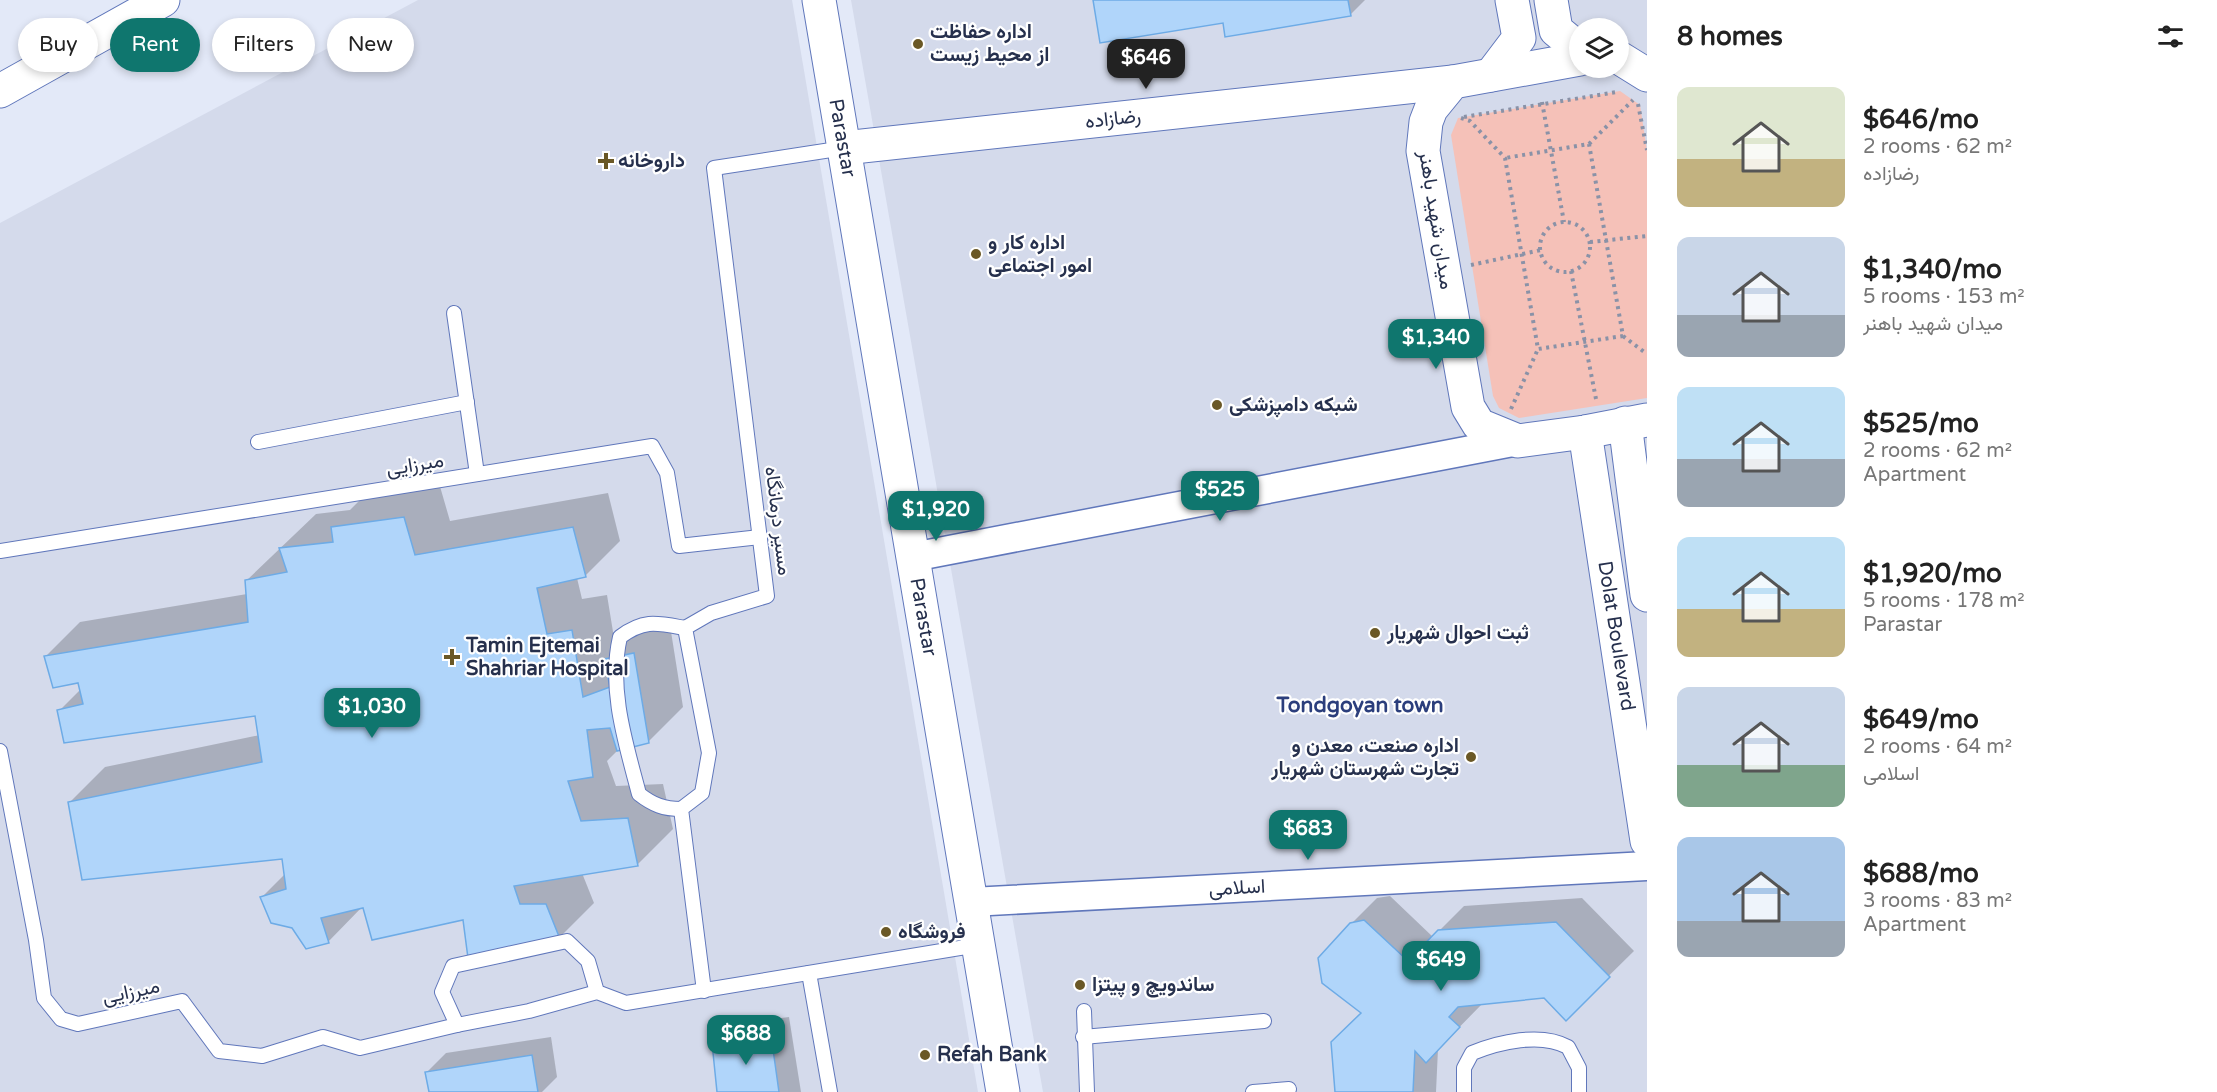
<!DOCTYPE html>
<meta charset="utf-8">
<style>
body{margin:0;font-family:"Varela Round",Vazirmatn,sans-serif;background:#f6f6f6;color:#222;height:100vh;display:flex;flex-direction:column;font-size:22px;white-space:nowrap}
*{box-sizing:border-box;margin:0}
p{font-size:20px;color:#767676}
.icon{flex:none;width:33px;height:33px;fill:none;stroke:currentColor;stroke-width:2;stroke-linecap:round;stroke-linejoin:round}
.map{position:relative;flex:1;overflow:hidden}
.drawer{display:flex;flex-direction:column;background:#fff;width:570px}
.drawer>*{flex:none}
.top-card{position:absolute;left:18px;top:18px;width:570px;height:54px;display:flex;gap:12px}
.buttons{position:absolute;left:1569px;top:18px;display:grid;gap:12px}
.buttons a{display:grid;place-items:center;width:60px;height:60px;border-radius:50%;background:#fff;box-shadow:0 3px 9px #0003;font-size:30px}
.price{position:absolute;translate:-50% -51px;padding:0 14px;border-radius:12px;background:#0f766e;color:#fff;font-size:20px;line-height:39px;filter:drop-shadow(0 2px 3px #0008)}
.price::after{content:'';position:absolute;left:50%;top:36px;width:18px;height:14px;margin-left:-9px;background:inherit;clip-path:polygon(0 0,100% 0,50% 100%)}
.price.active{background:#222;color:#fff}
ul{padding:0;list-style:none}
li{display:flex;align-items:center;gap:18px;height:150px;padding:0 30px}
li span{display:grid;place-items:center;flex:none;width:168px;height:120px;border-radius:12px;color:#555}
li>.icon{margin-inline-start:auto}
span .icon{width:72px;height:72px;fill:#fffc;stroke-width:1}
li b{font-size:26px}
h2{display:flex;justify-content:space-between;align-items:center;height:72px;padding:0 30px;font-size:26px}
.chip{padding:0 21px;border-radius:27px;background:#fff;box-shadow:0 3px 9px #0003;font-size:21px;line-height:54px}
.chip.active{background:#0f766e;color:#fff}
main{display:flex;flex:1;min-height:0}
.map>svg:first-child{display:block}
.built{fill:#d4daeb;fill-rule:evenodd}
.green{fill:#f5c1b8}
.shadow{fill:#0003}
.building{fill:#b0d5fa;stroke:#6dabe6;stroke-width:1.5}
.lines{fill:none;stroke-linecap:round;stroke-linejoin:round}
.lane-casing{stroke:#6077bb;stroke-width:16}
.street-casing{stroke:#6077bb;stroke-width:31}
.secondary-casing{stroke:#6077bb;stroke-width:35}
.highway-casing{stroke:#6077bb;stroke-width:35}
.path{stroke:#8a92a7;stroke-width:4;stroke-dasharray:3 4.5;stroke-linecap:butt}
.lane{stroke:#fff;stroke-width:14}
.street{stroke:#fff;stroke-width:28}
.secondary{stroke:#fff;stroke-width:33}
.highway{stroke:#fff;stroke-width:33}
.poi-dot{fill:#6a5826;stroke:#fff;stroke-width:2}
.labels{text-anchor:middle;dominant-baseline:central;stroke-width:4.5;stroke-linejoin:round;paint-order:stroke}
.poi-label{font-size:20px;font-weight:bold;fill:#26304d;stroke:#fff;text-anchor:start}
.street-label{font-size:20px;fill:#26304d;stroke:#fff}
.neighbourhood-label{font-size:21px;font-weight:bold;fill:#2b3e7c;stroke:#fff}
</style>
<main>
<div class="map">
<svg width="1647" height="1092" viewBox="0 0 1647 1092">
<rect width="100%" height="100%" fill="#e3e9f8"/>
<g class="built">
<path d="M418,0H792L978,1092H0V223Z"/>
<path d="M851,0H1647V1092H1043ZM1580,28H1618V68H1580Z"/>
</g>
<path class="green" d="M1620,91L1640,105L1647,151V398L1519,418L1499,408L1493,396L1451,135L1458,118Z"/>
<g class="shadow">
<path d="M1095,0H1365L1350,15L1224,21Z"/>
<path d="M439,483L450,521L608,493L620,541L585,576L577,578L582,599L607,595L616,650L640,625L669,619L683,707L648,742L619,749L607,761L616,786L663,784L673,829L638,864L582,873L594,903L559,938L464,918L364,905L328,942L293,927L262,897L285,874L283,857L70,802L105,767L260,735L256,714L59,711L81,689L79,681L45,657L80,622L247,594L246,581L316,514L350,510L367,493Z"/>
<path d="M1390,896L1433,937L1464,906L1582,898L1634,951L1566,1018L1544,996L1483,1003L1438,1049L1436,1092H1336L1363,1013L1351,924L1377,898Z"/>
<path d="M789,1017L801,1092H719L714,1043L733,1024Z"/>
<path d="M551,1037L557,1077L542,1092H430L427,1072L446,1053Z"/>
</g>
<g class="building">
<path d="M1093,0H1348L1351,16L1225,37L1223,23L1100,43Z"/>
<path d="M404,517L415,555L573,527L586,577L537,588L547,634L572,630L583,697L610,687L604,659L634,653L649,743L617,751L610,728L587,730L593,777L568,781L581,821L628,818L638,866L514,886L520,904H546L560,939L468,958L463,920L372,940L363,908L321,918L329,943L306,949L292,928L271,923L260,897L286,889L282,859L82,880L68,802L262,762L255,716L64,743L57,710L83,704L78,683L53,688L44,656L248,622L245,580L287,572L279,548L333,542L331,527Z"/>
<path d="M1364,920L1408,961L1438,930L1556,922L1610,977L1566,1021L1544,998L1458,1007L1449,1017L1460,1027L1426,1063L1415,1051L1413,1092H1335L1331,1042L1361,1013L1322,983L1318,958L1350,923Z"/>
<path d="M771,1035L779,1092H717L712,1043Z"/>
<path d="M532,1055L538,1092H429L425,1072Z"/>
</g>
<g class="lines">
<g class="lane-casing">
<g id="lane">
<path d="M454,313L477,474"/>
<path d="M258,442L467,402"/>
<path d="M0,551L652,446L667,473L679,546L760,537"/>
<path d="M0,751L36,940L44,998L61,1019L78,1024L182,1001L219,1051L262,1056L323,1037L360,1048L457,1025"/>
<path d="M681,809C664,809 653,805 639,794C626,744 608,689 620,637C644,619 657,623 685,628"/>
<path d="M809,973L830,1092"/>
<path d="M704,991L681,809L702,793L709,753L685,628L711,613L767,596L714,168L844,148"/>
<path d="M597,992L588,961L567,941L453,966L442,992L457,1025L529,1011L597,992L626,1003L978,945"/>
<path d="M1084,1011L1087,1092"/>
<path d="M1083,1037L1264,1021"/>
<path d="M1253,1092L1289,1089"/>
<path d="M1464,1092V1068L1472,1053C1499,1042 1541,1032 1568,1047L1579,1068V1092"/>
</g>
</g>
<g class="street-casing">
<g id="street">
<path d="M913,557L1518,441"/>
<path d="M971,902L1647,866"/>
</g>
</g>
<g class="secondary-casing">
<g id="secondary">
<path d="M819,0L1003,1092"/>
<path d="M1551,0L1556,30L1580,50"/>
<path d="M1618,57L1647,75"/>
<path d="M1580,59L1453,82L1431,109L1426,122L1423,151L1468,407L1479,425L1518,441L1585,432L1647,420"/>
<path d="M1491,75L1519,38L1512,0"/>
<path d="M844,148L1453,82"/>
<path d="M1625,423L1647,595"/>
<path d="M1585,432L1647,841"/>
</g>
</g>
<g class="highway-casing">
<path id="highway" d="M0,91L163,0"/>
</g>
<g class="path">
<path d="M1542,102L1564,222"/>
<path d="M1638,104L1647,150"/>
<path d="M1464,117L1617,92"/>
<path d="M1461,118L1470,121L1505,158L1538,349L1623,336L1589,144L1505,158"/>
<path d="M1589,144L1633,100"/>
<circle cx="1565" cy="247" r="25"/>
<path d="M1590,242L1647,236"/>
<path d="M1471,265L1541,250"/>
<path d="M1571,271L1596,399"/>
<path d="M1623,336L1647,354"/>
<path d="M1511,409L1538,349"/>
</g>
<use href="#lane" class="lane"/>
<use href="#street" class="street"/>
<use href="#secondary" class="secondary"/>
<use href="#highway" class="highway"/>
</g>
<g class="poi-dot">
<circle cx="918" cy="44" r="6"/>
<path d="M603 152h6v6h6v6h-6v6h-6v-6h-6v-6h6z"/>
<circle cx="976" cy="254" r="6"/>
<circle cx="1217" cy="405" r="6"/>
<circle cx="1375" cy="633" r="6"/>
<path d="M449 648h6v6h6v6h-6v6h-6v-6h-6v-6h6z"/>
<circle cx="1471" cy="757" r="6"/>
<circle cx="886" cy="932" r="6"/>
<circle cx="1080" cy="985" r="6"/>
<circle cx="925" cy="1055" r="6"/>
</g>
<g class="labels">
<g class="poi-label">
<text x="930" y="32">اداره حفاظت<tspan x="930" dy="23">از محیط زیست</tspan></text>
<text x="618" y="161">داروخانه</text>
<text x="988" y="243">اداره کار و<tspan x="988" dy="23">امور اجتماعی</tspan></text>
<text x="1229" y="405">شبکه دامپزشکی</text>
<text x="1387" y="633">ثبت احوال شهریار</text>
<text x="466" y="646">Tamin Ejtemai<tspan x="466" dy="23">Shahriar Hospital</tspan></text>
<text x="1459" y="746" text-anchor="end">اداره صنعت، معدن و<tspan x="1459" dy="23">تجارت شهرستان شهریار</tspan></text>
<text x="898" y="932">فروشگاه</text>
<text x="1092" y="985">ساندویچ و پیتزا</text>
<text x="937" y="1055">Refah Bank</text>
</g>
<g class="street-label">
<text transform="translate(1113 119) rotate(-6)">رضازاده</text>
<text transform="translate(842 138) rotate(80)">Parastar</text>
<text transform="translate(1436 220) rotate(81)">میدان شهید باهنر</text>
<text transform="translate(415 465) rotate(-9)">میرزایی</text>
<text transform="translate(778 521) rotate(83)">مسیر درمانگاه</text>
<text transform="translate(923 617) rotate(80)">Parastar</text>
<text transform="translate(1616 636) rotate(81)">Dolat Boulevard</text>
<text transform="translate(1237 888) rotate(-3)">اسلامی</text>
<text transform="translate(131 992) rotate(-12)">میرزایی</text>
</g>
<g class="neighbourhood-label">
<text x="1360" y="705">Tondgoyan town</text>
</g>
</g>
</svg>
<div class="buttons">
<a><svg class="icon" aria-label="layers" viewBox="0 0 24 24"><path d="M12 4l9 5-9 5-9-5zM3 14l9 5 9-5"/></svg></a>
</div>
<b class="price active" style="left:1146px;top:90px">$646</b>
<b class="price" style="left:1436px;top:370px">$1,340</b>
<b class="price" style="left:1220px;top:522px">$525</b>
<b class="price" style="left:936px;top:542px">$1,920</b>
<b class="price" style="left:372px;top:739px">$1,030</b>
<b class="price" style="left:1308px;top:861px">$683</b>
<b class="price" style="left:1441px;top:992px">$649</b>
<b class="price" style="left:746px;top:1066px">$688</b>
<div class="top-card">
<a class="chip">Buy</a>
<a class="chip active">Rent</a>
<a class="chip">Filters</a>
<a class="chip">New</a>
</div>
</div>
<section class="drawer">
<h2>8 homes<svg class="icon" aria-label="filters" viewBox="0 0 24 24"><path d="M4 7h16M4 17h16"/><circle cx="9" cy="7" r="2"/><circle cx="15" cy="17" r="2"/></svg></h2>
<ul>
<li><span style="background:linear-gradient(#dfe7d0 60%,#c2b280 0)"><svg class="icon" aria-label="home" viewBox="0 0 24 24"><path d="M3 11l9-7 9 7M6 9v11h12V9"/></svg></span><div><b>$646/mo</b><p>2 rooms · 62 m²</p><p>رضازاده</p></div></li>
<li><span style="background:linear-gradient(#c9d6e8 65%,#9aa5b1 0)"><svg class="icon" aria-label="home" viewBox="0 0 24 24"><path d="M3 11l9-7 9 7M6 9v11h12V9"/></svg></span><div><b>$1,340/mo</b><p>5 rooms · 153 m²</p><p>میدان شهید باهنر</p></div></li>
<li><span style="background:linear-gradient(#bfe0f5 60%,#9aa5b1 0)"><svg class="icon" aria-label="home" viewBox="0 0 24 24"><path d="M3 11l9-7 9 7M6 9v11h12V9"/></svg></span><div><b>$525/mo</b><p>2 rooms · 62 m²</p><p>Apartment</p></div></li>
<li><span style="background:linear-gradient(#bfe0f5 60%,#c2b280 0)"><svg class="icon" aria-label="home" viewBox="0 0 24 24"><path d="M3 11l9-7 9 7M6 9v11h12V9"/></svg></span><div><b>$1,920/mo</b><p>5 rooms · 178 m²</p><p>Parastar</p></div></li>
<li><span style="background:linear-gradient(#c9d6e8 65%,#7fa58c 0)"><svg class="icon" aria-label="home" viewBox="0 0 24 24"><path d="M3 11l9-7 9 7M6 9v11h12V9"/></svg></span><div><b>$649/mo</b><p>2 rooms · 64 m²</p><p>اسلامی</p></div></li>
<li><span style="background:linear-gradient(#a9c7e8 70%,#9aa5b1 0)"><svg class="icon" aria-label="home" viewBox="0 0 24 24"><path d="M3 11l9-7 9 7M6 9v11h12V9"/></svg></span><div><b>$688/mo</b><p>3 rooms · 83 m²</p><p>Apartment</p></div></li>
</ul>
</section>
</main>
